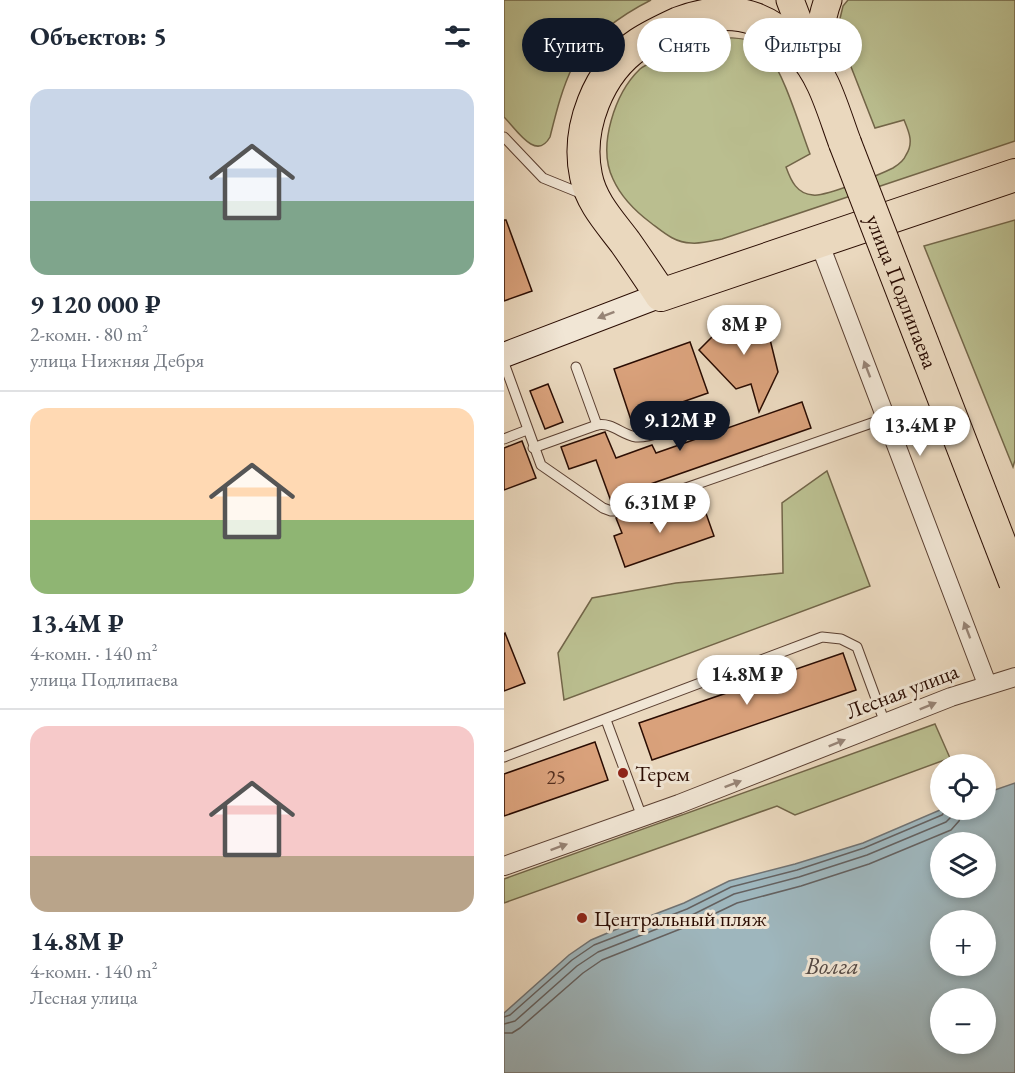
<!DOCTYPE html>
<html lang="ru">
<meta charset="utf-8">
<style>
body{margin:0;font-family:"EB Garamond",serif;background:#f6f6f7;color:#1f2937;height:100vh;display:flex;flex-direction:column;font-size:22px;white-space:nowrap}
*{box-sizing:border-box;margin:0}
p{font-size:20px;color:#747a83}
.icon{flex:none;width:33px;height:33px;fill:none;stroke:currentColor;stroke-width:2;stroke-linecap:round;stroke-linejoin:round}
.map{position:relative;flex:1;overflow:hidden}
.side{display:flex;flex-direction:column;background:#fff;width:504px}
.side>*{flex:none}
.guide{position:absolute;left:18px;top:18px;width:402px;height:54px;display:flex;gap:12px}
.tools{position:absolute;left:426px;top:754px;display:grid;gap:12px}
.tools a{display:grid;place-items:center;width:66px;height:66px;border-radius:50%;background:#fff;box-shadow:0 3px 9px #0003;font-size:30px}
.price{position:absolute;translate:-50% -51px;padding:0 14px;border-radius:21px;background:#fff;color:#222;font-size:20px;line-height:39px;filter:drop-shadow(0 2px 3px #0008)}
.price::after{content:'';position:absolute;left:50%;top:36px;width:18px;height:14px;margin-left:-9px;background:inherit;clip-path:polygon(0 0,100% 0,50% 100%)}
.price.selected{background:#111827;color:#fff}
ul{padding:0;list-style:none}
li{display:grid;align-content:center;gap:12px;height:318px;padding:0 30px}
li+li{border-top:2px solid #e0e1e3}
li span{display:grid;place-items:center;height:186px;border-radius:18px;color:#555}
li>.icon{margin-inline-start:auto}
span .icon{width:108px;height:108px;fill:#fffc;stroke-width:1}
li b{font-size:26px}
h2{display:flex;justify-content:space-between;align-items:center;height:72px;padding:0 30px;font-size:26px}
.chip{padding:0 21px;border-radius:27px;background:#fff;box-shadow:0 3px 9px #0003;font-size:21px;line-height:54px}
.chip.selected{background:#111827;color:#fff}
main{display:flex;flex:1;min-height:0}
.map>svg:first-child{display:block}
.green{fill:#babe8f;stroke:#726548;stroke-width:1.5}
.water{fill:#9eb6bd;stroke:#707272;stroke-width:1.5;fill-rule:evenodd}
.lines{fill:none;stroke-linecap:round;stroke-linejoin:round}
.shore{stroke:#646160;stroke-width:1.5}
.building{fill:#d9a17b;stroke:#2a0c02;stroke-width:1.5}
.lane-casing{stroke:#5a3f31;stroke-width:11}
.street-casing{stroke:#5a3f31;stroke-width:20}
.secondary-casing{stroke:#2a0c02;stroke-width:26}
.primary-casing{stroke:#2a0c02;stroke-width:29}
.highway-casing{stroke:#2a0c02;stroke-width:34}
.lane{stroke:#f1e6d5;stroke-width:9}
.street{stroke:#f1e6d5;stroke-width:18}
.secondary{stroke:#f1e6d5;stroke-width:24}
.primary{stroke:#ead8be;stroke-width:27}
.highway{stroke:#ead8be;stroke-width:32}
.highway-bridge-casing{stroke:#2a0c02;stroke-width:34;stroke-linecap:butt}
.highway-bridge{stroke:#ead8be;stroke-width:32}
.oneway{fill:#978476}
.poi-dot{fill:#8f2418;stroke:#f1e6d5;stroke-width:2}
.labels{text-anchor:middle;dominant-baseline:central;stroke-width:6;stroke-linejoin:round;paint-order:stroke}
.number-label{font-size:20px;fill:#563120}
.street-label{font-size:22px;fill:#2a0c02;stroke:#f1e6d5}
.poi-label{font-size:22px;fill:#2a0c02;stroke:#f1e6d5;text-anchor:start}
.water-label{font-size:24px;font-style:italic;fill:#534843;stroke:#f1e6d5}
</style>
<main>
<section class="side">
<h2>Объектов: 5<svg class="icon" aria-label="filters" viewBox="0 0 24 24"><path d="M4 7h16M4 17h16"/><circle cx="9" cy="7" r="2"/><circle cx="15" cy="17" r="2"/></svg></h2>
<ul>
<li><span style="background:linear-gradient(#c9d6e8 60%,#7fa58c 0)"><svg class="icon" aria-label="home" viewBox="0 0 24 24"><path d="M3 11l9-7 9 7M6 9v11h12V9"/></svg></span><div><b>9 120 000 ₽</b><p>2-комн. · 80 m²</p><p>улица Нижняя Дебря</p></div></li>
<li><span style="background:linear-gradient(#ffd9b3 60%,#8fb573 0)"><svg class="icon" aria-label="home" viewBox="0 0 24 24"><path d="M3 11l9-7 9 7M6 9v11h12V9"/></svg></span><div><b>13.4M ₽</b><p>4-комн. · 140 m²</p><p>улица Подлипаева</p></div></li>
<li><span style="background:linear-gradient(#f6c9c9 70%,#b9a48a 0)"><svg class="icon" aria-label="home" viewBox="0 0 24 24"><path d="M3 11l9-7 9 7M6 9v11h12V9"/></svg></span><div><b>14.8M ₽</b><p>4-комн. · 140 m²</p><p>Лесная улица</p></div></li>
</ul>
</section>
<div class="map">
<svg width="511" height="1073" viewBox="0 0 511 1073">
<rect width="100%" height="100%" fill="#ead8be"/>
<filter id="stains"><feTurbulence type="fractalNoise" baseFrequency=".00333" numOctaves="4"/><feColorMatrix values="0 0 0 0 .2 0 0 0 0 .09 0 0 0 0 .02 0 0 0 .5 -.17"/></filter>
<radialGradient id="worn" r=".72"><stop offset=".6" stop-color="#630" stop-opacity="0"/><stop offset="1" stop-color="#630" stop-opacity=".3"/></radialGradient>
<g class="green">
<path d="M0,0H147C121,13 82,39 69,66C58,88 52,113 46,137C32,162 12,129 0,117Z"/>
<path d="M344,0H511V141L218,239C208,241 197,244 187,243C171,243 159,232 147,223C131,211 117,197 109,179C93,146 111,93 136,69C145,61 182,50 195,45C218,36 245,33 263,53C280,73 296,128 306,154L282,167C287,181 293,194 309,195C321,197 377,174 389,168C394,165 400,160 402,155C410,143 405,132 400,120L371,128L333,31L339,6Z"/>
<path d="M511,220V460L509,467L420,246Z"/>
<path d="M323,471L366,586L60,700L54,653L88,598L172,583L279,573L278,503Z"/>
<path d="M431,724L446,758L291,815L273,806L0,903V879Z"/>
</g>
<path class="water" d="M511,783V1073H0V1013L65,955L87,940L125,924L180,903L225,881L291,864L359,843L436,810H482V793ZM436,843H482V888H436ZM436,921H482V966H436ZM436,999H482V1044H436Z"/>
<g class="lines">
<g class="shore">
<path d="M0,1017L6,1015L68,960L90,945L183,909L227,887L293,870L360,848L438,815L442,810"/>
<path d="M0,1024L11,1021L73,966L94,952L186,916L230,894L295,877L363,855L442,822L448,816L450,810"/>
<path d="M0,1033H8L16,1028L79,973L98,960L189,924L233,903L297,886L365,864L447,830L455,821L459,810"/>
</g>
</g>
<g class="building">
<path d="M0,220H2L28,291L0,301Z"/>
<path d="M247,315L262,323L274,372L255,412L247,384L232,389L195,350L219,326Z"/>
<path d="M186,342L204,393L127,420L110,369Z"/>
<path d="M44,384L59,422L41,429L26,391Z"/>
<path d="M298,402L307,428L135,488L138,496L115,504H108L92,460L65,469L57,447L101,432L112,458L148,445L152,453Z"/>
<path d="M18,441L32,478L0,490V448Z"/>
<path d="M199,505L210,536L121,567L110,536L118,533L112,518L142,509L147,523Z"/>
<path d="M1,633L21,683L0,691V634Z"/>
<path d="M339,653L352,690L148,760L135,723Z"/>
<path d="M91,742L104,780L0,816V774Z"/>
</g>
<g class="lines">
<g class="lane-casing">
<g id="lane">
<path d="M0,137L39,178L81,195"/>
<path d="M0,363L37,465L99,508L107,511H116L382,418"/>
<path d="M72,367L93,425"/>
<path d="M0,439L23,430"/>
<path d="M29,448L93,425C108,422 118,435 132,437C148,439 195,418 212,412"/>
<path d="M102,720L138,817"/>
<path d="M0,757L318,637L337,639L353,647L381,723"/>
</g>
</g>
<g class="street-casing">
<g id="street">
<path d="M315,242L483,684"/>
<path d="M0,866L175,804L447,697L511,677"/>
</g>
</g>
<g class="secondary-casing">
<path id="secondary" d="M0,355L157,295"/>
</g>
<g class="primary-casing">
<g id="primary">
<path d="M286,0L311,65"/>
<path d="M314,64C315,43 316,21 324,0"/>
</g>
</g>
<g class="highway-casing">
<path id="highway" d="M341,143C329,111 320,74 296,50C284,38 267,25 251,19C228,10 198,14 175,23C162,29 147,36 135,44C94,71 72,129 82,176C87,202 106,222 121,242C133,259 145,277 157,295L511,175"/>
</g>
<use href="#lane" class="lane"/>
<use href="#street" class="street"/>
<use href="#secondary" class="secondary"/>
<use href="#primary" class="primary"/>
<use href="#highway" class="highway"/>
<g class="highway-bridge-casing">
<g id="highway-bridge">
<path id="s1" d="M341,143L511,582"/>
</g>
</g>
<use href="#highway-bridge" class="highway-bridge"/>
</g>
<defs><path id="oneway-solid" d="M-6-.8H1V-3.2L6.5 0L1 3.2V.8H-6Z" transform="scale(1.5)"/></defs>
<g class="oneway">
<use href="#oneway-solid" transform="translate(102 315) rotate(159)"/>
<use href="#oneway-solid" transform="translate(363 369) rotate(-111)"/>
<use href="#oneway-solid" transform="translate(463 630) rotate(-111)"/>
<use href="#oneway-solid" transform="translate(424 706) rotate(-22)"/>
<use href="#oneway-solid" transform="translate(333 743) rotate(-22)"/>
<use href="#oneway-solid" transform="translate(229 784) rotate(-21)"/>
<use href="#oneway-solid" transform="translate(55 847) rotate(-20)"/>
</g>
<g class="poi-dot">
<circle cx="119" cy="773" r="6"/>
<circle cx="78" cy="918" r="6"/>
</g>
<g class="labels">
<g class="number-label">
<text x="52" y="777">25</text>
</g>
<g class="street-label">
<text stroke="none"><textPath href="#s1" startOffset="159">улица Подлипаева</textPath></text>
<text transform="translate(398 691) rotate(-21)">Лесная улица</text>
</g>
<g class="poi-label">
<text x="131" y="773">Терем</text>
<text x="90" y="918">Центральный пляж</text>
</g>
<g class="water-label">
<text x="328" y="965">Волга</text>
</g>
</g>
<rect width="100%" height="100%" filter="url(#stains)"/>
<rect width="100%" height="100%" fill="url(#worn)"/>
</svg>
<div class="tools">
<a><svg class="icon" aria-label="locate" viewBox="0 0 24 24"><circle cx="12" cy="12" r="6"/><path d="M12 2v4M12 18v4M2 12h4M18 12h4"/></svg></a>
<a><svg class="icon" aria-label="layers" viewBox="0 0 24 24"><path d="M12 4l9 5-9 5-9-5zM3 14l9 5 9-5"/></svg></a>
<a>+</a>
<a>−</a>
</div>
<b class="price" style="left:240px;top:356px">8M ₽</b>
<b class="price selected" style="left:176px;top:452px">9.12M ₽</b>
<b class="price" style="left:416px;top:457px">13.4M ₽</b>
<b class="price" style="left:156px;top:534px">6.31M ₽</b>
<b class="price" style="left:243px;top:706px">14.8M ₽</b>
<div class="guide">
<a class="chip selected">Купить</a>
<a class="chip">Снять</a>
<a class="chip">Фильтры</a>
</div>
</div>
</main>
